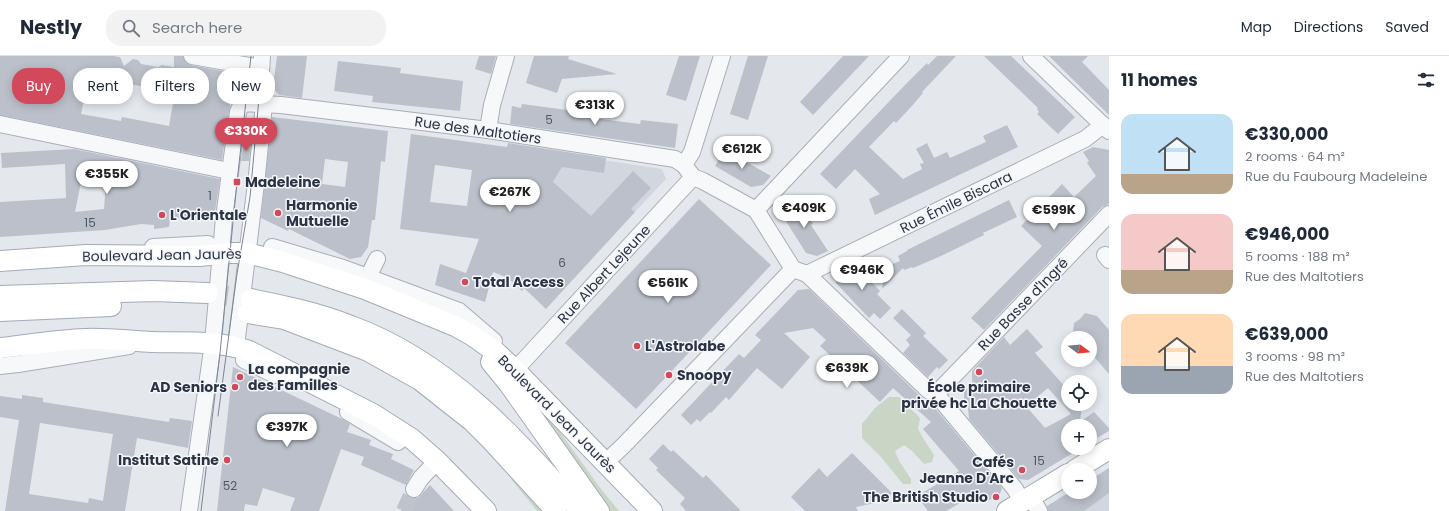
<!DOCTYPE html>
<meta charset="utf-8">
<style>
body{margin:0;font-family:Poppins,sans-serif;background:#f2f2f3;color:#1f2937;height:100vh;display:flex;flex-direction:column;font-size:15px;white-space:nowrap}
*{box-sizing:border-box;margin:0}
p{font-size:13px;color:#747a83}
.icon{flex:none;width:22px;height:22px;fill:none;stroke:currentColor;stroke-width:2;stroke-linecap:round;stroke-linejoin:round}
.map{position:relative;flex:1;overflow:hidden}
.sheet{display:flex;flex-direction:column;background:#fff;width:340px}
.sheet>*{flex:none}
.guide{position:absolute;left:12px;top:12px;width:380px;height:36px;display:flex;gap:8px}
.needle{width:26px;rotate:106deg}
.fabs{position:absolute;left:1061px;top:275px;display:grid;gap:8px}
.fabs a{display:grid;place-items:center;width:36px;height:36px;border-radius:50%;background:#fff;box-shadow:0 2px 10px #0003;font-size:20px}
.price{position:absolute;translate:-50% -34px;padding:0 9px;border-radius:14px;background:#fff;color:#222;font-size:13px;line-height:26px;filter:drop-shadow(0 1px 2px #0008)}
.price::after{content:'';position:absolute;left:50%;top:24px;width:12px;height:9px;margin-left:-6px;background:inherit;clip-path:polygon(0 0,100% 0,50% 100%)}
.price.on{background:#d1495b;color:#fff}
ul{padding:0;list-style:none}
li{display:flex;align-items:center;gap:12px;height:100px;padding:0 12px}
li span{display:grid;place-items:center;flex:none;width:112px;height:80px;border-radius:12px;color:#555}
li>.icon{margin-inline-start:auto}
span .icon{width:48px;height:48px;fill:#fffc;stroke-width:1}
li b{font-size:17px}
h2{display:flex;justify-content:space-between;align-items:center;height:48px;padding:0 12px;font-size:17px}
.pill{padding:0 14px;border-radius:16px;background:#fff;box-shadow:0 2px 10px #0003;font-size:14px;line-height:36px}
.pill.on{background:#d1495b;color:#fff}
header{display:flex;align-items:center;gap:24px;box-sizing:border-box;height:56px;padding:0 20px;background:#fff;border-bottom:1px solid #e0e1e3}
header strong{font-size:19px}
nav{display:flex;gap:22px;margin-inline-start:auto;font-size:14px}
.search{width:280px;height:36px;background:#f2f2f3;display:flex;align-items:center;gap:10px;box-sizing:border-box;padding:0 14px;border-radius:16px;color:#747a83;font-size:15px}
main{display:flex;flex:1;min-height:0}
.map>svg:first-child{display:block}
.built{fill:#d2d6de}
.green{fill:#c9d6c5}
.building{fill:#bbc0ca;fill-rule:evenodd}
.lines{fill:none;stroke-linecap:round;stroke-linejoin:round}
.minor-tunnel{stroke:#bfc3cb;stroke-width:16;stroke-dasharray:16 8;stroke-linecap:butt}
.major-tunnel{stroke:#bfc3cb;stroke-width:20;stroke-dasharray:20 10;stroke-linecap:butt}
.minor-casing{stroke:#a9aeb7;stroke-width:18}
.major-casing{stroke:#a3abb8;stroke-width:22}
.minor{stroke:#f7f8fa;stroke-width:16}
.major{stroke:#fff;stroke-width:20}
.tram{stroke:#7d8696;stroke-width:1}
.poi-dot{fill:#d1495b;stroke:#f4f6f9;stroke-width:1.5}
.labels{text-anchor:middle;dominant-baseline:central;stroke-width:3;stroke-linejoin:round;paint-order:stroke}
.number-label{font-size:12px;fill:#4f5766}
.street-label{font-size:14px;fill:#2b3445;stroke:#f4f6f9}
.poi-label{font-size:14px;font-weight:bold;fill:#2b3445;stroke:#f4f6f9;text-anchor:start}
</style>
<header>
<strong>Nestly</strong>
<div class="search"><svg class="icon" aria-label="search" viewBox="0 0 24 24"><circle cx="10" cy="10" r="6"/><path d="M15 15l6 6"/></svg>Search here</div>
<nav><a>Map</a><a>Directions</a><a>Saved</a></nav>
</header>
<main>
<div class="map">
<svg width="1109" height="455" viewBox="0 0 1109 455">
<rect width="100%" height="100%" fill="#e4e7ec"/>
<g class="built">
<path d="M569,99L662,113L666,123L593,200L531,163Z"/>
<path d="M1109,414V455H1066L1057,443L1070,436H1090Z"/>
</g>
<g class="green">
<path d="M889,341H899L920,362L918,373L923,382L934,399L932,406L924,408L912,395L904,389L895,395L899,405L911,423V428H903L881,401L862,382V368L875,352Z"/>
<path d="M537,350L544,354L601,433L619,455H606Z"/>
<path d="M511,423H513L542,455H537Z"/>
</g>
<g class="building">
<path d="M0,0H114L120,1L124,10L133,3L138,4L141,8L158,11L162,9L174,11V0H183L186,7L190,9L233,17L230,50L229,55L222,104L0,59ZM89,21L175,36L169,70L122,61L121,65L81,58Z"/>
<path d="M277,0H307L302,42L279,39L273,32Z"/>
<path d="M479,0H496L491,18L475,13Z"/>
<path d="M534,0H569L568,3L617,18L562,23L557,37L526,27Z"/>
<path d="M679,0H700L686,45L666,39Z"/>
<path d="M748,0H768L748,64L730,58Z"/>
<path d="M843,0H869L813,59L800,46Z"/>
<path d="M937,0H956L922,36L923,37L911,51L896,67L894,65L869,91L903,123L922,113L920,108L924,107L916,93L927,87L934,102L947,96L950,102L986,86L983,80L1007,69L1018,91L875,159L869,143L880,138L855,113L836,133L820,118L904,30L927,7L928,9Z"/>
<path d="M984,0H1011L1075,61L1058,78L1037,58L1039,56L1037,53L1038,52Z"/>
<path d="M1049,0H1088L1082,6L1109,34V59Z"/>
<path d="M338,5L401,12L400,17L463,25L460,55L372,46L373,40L334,35Z"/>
<path d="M522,48L574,55V59L608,64L640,68L641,64L678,68L675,92L510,68L512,50L521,52Z"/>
<path d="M272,61L388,75L385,106L381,105L375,164H372L368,191L361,201L350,203L289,173L288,175L261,162ZM325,103L348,106L345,131L322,128Z"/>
<path d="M411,78L507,91L508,87L606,102L604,117L562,111L553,126L591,160L633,115L651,132L631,153L635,156L546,253L524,232L522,235L508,222L493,216L485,246L435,229L440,208L466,217L479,183L400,173ZM435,109L472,114L467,150L430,146Z"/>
<path d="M244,86L251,87L249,105H241Z"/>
<path d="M1093,91L1109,94V148L1102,151L984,274L971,262L1042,190L1021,170L1062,128L1074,141L1096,120L1087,107L1089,105L1083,96Z"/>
<path d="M74,93L220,123L214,162L194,165L193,159L170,164L169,171L154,173V169L141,168L105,174L0,181V146L66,142L65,108L2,112L1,97ZM82,121L106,125L104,153L75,156Z"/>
<path d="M725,93L741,103L771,120L763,129L751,131L715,110Z"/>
<path d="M699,143L771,209L636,353L565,287Z"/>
<path d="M1009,144L1017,161L983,177L984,179L941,200L913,212L912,211L904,214L903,212L882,233L885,211L900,205L898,200L907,195V194Z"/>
<path d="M804,146L814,163L811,164L813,168L811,169L828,195L817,200L806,197L779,154L789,148L793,153Z"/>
<path d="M854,207L880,235L877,238L891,252L880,263L874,257L869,262L836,227V216Z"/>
<path d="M809,233L921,341L934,351L1002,432L1000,438L986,446L978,437L946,455H928L917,440L959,415L923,373L931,366L893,332L880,346L820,290L826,284L813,272L784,277L810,301L782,333L757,312L729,344L726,341L711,357L710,356L700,366L697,363L691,369L681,359L739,298L744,302L761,284L755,279L798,234Z"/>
<path d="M902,253L926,277L923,280L948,304L939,313L937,311L928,321L903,297L910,289L906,284L911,279L893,262Z"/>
<path d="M1085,257L1097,260L1109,274V318L1090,296V282H1077L1073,277L1074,267L1080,263Z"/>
<path d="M1027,273L1043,291L1035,297L1068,334V348L1082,349L1080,366L1094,356L1109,372V375L1090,386V370H1068V392H1081L1028,424L1019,423L969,363L968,352H969L964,346V336L973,326L972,325V315L1004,281L1010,289ZM1048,332L1071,358L1045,372L1026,350Z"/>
<path d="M233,311L342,363L350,368L347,376L371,384L369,389L393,398L391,403L414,414L413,416L406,429L361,409L364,401L341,393L319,455H290L295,442L263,432L257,450L245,448L244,455H217Z"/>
<path d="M22,339L43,342V346L169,366L170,362L192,365L188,392L137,382L125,455H5L19,364L0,361V340L22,343ZM40,367L113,378L103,445L89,442L88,447L29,438Z"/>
<path d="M663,388L671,396L673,394L703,422L706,419L741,455H686L680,448L685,442L656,414L658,412L649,403Z"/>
<path d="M852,397L892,437L884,445L856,451L858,455H805L791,441L819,412L827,421Z"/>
<path d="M1109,412V437L1084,455H1048L1047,450L1070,436H1090V424Z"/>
<path d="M430,429L454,455H401L415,442L419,441Z"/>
</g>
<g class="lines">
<path class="minor-tunnel" d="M404,455L414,433"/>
<path class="major-tunnel" d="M208,237L251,243"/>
<g class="minor-casing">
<g id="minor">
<path d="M192,0L261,12"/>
<path d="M1031,0L1109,75"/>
<path d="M0,68L229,115"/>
<path d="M488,74L492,49L506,0"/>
<path d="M684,109L692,96L722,0"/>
<path d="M756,154L901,0"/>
<path d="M153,191L208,188"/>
<path d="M272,191L343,212L459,255L494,285"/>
<path d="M1105,199L1109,204"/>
<path d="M807,218L1085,83L1103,69"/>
<path d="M366,231L368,221L377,203"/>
<path d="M236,290L257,119L264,48L260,31L262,0"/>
<path d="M244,304L275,319"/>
<path d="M0,310L18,308L129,290"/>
<path d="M515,314L693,121"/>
<path d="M936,338L1109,158"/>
<path d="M348,356L398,386"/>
<path d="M606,406L624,389L793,213"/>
<path d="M414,433L421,422L437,405"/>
<path d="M1031,441L1039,455"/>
<path d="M189,455L213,287L224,162L238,56L242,47L281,49L488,74L675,103L684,109L693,121L703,125L756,154L793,213L807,218L928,334L936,338L1015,433L1022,446"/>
</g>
</g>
<g class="major-casing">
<g id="major">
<path d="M0,205L86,199L199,200L230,197H247L283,206L365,233L455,270L473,280L497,297L515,314L652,455"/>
<path d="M0,240L153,235L208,237"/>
<path d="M251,243C285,250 318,257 351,270C446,305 515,380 580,455"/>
<path d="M0,255L111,250"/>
<path d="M248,257L284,263L368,295L420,324L472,365L492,385L556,455"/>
<path d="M0,292C28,289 57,284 85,283C107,282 130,285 152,286C185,287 217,284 249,295L373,358L412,383L437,405L486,455"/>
<path d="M491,306L509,328L599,455"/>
<path d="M1075,414L1109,393"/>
<path d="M1007,455L1068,418"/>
</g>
</g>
<use href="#minor" class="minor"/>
<use href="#major" class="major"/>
<g class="tram">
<path d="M218,360L237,218L250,141L260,31"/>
<path d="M201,455L220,297L237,126L251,0"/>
</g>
</g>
<g class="poi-dot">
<rect x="233" y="122" width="8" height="8" rx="2"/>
<circle cx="278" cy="157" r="4"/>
<circle cx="162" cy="159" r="4"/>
<circle cx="465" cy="226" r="4"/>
<circle cx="637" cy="290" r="4"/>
<circle cx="979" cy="316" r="4"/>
<circle cx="669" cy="319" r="4"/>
<circle cx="240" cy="321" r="4"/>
<circle cx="235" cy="331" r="4"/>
<circle cx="227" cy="404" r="4"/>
<circle cx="1022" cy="414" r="4"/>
<circle cx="996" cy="441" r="4"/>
</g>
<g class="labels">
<g class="number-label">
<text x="549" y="63">5</text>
<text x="210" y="139">1</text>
<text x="90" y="166">15</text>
<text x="562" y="206">6</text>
<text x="1039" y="404">15</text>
<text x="230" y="429">52</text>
</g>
<g class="street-label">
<text transform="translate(478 74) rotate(8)">Rue des Maltotiers</text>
<text transform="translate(956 146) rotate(-26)">Rue Émile Biscara</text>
<text transform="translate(162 199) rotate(-1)">Boulevard Jean Jaurès</text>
<text transform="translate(604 218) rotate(-47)">Rue Albert Lejeune</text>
<text transform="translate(1023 248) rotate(-46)">Rue Basse d'Ingré</text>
<text transform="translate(557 358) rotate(45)">Boulevard Jean Jaurès</text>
</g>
<g class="poi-label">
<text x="245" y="126">Madeleine</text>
<text x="286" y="149">Harmonie<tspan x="286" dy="16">Mutuelle</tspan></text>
<text x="170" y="159">L'Orientale</text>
<text x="473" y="226">Total Access</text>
<text x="645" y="290">L'Astrolabe</text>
<text x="248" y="313">La compagnie<tspan x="248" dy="16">des Familles</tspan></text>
<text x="677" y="319">Snoopy</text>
<text x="227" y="331" text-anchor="end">AD Seniors</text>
<text x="979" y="331" text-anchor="middle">École primaire<tspan x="979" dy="16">privée hc La Chouette</tspan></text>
<text x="219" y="404" text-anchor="end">Institut Satine</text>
<text x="1014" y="406" text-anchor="end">Cafés<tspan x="1014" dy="16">Jeanne D'Arc</tspan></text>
<text x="988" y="441" text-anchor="end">The British Studio</text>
</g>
</g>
</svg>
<div class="fabs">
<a><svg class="needle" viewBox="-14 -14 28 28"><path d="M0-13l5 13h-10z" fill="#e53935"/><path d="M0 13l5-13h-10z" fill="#747a83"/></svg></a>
<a><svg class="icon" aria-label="locate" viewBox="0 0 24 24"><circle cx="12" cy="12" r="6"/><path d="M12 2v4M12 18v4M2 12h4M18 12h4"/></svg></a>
<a>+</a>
<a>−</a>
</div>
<b class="price" style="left:595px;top:70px">€313K</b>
<b class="price on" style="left:246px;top:96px">€330K</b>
<b class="price" style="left:742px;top:114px">€612K</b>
<b class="price" style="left:107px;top:139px">€355K</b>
<b class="price" style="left:510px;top:157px">€267K</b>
<b class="price" style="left:804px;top:173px">€409K</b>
<b class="price" style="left:1054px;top:175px">€599K</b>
<b class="price" style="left:862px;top:235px">€946K</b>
<b class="price" style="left:668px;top:248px">€561K</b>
<b class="price" style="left:847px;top:333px">€639K</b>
<b class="price" style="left:287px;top:392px">€397K</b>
<div class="guide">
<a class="pill on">Buy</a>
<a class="pill">Rent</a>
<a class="pill">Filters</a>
<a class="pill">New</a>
</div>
</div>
<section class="sheet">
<h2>11 homes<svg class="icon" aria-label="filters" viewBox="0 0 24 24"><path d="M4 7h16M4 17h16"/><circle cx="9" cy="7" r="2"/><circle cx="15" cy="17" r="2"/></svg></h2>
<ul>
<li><span style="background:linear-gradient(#bfe0f5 75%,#b9a48a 0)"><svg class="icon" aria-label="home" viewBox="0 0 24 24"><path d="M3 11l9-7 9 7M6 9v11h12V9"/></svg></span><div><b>€330,000</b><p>2 rooms · 64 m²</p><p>Rue du Faubourg Madeleine</p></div></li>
<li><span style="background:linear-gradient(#f6c9c9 70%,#b9a48a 0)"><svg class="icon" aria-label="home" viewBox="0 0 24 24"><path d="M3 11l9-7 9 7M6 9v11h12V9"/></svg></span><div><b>€946,000</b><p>5 rooms · 188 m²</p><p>Rue des Maltotiers</p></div></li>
<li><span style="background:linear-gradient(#ffd9b3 65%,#9aa5b1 0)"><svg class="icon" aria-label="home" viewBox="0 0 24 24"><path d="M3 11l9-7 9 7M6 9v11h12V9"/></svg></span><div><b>€639,000</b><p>3 rooms · 98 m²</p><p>Rue des Maltotiers</p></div></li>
</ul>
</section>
</main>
